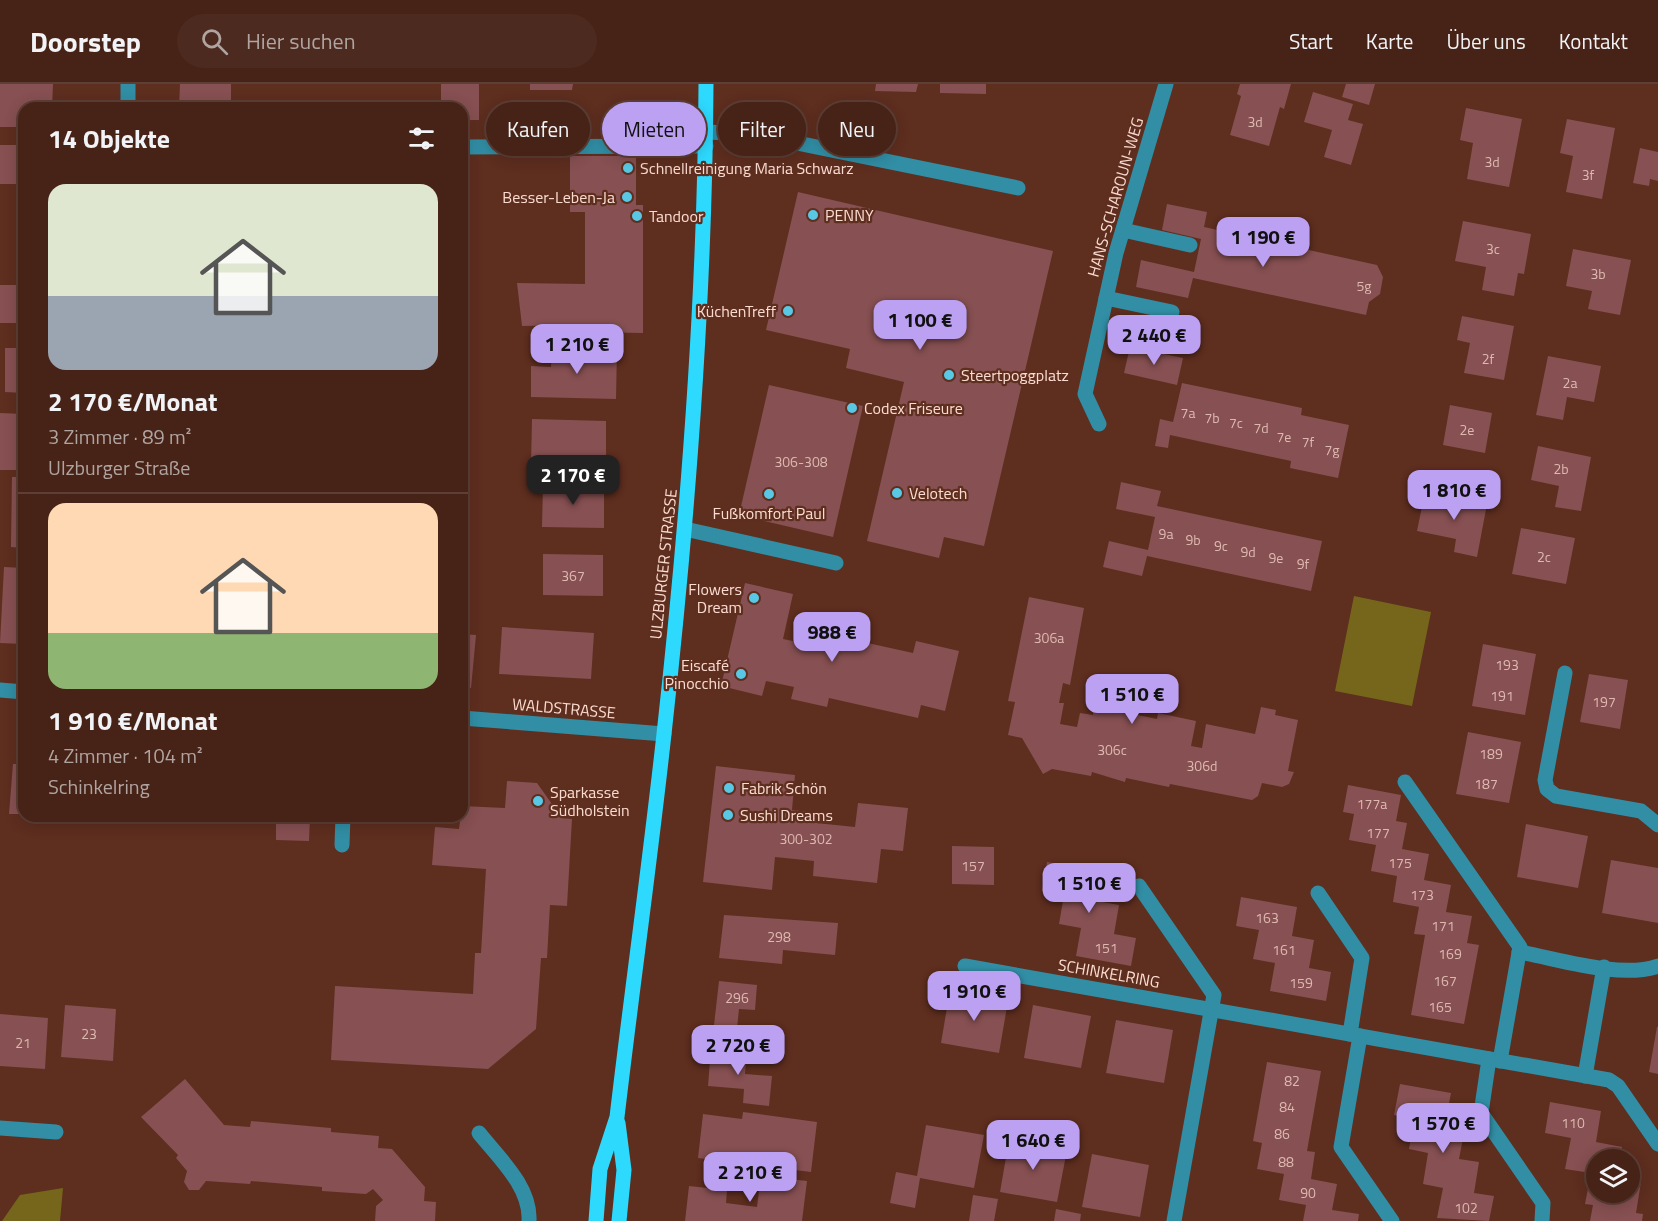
<!DOCTYPE html>
<html lang="de">
<meta charset="utf-8">
<style>
body{margin:0;font-family:"Titillium Web",sans-serif;background:#4d2a20;color:#f1f3f6;height:100vh;display:flex;flex-direction:column;font-size:22px;white-space:nowrap}
*{box-sizing:border-box;margin:0}
p{font-size:20px;color:#b0a4a1}
.icon{flex:none;width:33px;height:33px;fill:none;stroke:currentColor;stroke-width:2;stroke-linecap:round;stroke-linejoin:round}
.map{position:relative;flex:1;overflow:hidden}
.drawer{position:absolute;left:18px;top:18px;width:450px;height:720px;display:flex;flex-direction:column;background:#462217;border-radius:18px;box-shadow:0 3px 15px #0003,0 0 0 2px #5e3f36}
.drawer>*{flex:none}
.banner{position:absolute;left:486px;top:18px;width:570px;height:54px;display:flex;gap:12px}
.tools{position:absolute;left:1586px;top:1065px;display:grid;gap:12px}
.tools a{display:grid;place-items:center;width:54px;height:54px;border-radius:50%;background:#462217;box-shadow:0 3px 15px #0003,0 0 0 2px #5e3f36;font-size:30px}
.price{position:absolute;translate:-50% -51px;padding:0 14px;border-radius:12px;background:#bca0f2;color:#111;font-size:20px;line-height:39px;filter:drop-shadow(0 2px 3px #0008)}
.price::after{content:'';position:absolute;left:50%;top:36px;width:18px;height:14px;margin-left:-9px;background:inherit;clip-path:polygon(0 0,100% 0,50% 100%)}
.price.current{background:#222;color:#fff}
ul{padding:0;list-style:none}
li{display:grid;align-content:center;gap:12px;height:318px;padding:0 30px}
li+li{border-top:2px solid #5e3f36}
li span{display:grid;place-items:center;height:186px;border-radius:18px;color:#555}
li>.icon{margin-inline-start:auto}
span .icon{width:108px;height:108px;fill:#fffc;stroke-width:1}
li b{font-size:26px}
h2{display:flex;justify-content:space-between;align-items:center;height:72px;padding:0 30px;font-size:26px}
.tag{padding:0 21px;border-radius:27px;background:#462217;box-shadow:0 3px 15px #0003,0 0 0 2px #5e3f36;font-size:21px;line-height:54px}
.tag.current{background:#bca0f2;color:#111}
header{display:flex;align-items:center;gap:36px;box-sizing:border-box;height:84px;padding:0 30px;background:#462217;border-bottom:2px solid #5e3f36}
header strong{font-size:28px}
nav{display:flex;gap:33px;margin-inline-start:auto;font-size:21px}
.search{width:420px;height:54px;background:#4d2a20;display:flex;align-items:center;gap:15px;box-sizing:border-box;padding:0 21px;border-radius:33px;color:#b0a4a1;font-size:22px}
.map>svg:first-child{display:block}
.green{fill:#76661b}
.building{fill:#875052}
.lines{fill:none;stroke-linecap:round;stroke-linejoin:round}
.minor{stroke:#318ea5;stroke-width:15}
.major{stroke:#2ed9fe;stroke-width:15}
.poi-dot{fill:#59c8e5;stroke:#5e2e1f;stroke-width:2}
.labels{text-anchor:middle;dominant-baseline:central;stroke-width:4.5;stroke-linejoin:round;paint-order:stroke}
.number-label{font-size:14px;fill:#deb9b2}
.poi-label{font-size:16px;fill:#fbdcd2;stroke:#5e2e1f;text-anchor:start}
.street-label{font-size:16px;fill:#fbdcd2;stroke:#5e2e1f}
</style>
<header>
<strong>Doorstep</strong>
<div class="search"><svg class="icon" aria-label="search" viewBox="0 0 24 24"><circle cx="10" cy="10" r="6"/><path d="M15 15l6 6"/></svg>Hier suchen</div>
<nav><a>Start</a><a>Karte</a><a>Über uns</a><a>Kontakt</a></nav>
</header>
<div class="map">
<svg width="1658" height="1137" viewBox="0 0 1658 1137">
<rect width="100%" height="100%" fill="#5e2e1f"/>
<g class="green">
<path d="M1354,512L1431,528L1412,622L1335,607Z"/>
<path d="M63,1104L60,1137H2L20,1111Z"/>
</g>
<g class="building">
<path d="M0,0H53L52,24H24V43H0Z"/>
<path d="M180,0H231V24H179Z"/>
<path d="M441,0H479V36H462V24H441Z"/>
<path d="M530,0H573L572,6H530Z"/>
<path d="M876,0H918L916,8L875,7Z"/>
<path d="M940,0H986V10L940,9Z"/>
<path d="M1240,0H1291L1284,25L1280,23L1269,62L1230,51L1241,12L1237,10Z"/>
<path d="M1346,0H1375L1369,21L1342,13Z"/>
<path d="M1313,8L1353,20L1348,36L1363,40L1351,81L1324,73L1332,46L1304,38Z"/>
<path d="M1466,24L1522,35L1509,103L1467,95L1473,59L1460,56Z"/>
<path d="M1567,35L1615,44L1602,115L1566,108L1573,72L1560,69Z"/>
<rect x="0" y="61" width="24" height="39"/>
<path d="M1640,64L1658,68V97L1650,95L1649,102L1633,99Z"/>
<path d="M570,72H636V121H643V249L585,248V241L522,242L517,199L585,200V128H570Z"/>
<path d="M798,108L1053,167L984,462L944,453L939,474L867,457L904,298L846,284L850,265L766,246Z"/>
<path d="M1167,120L1207,128L1204,143L1377,181L1383,193L1380,210L1369,218L1366,231L1193,194L1188,214L1136,203L1141,176L1194,188L1201,155L1162,146Z"/>
<path d="M22,136H24V183H21Z"/>
<path d="M1463,137L1531,150L1524,190L1518,189L1514,212L1482,206L1486,183L1455,177Z"/>
<path d="M1573,165L1631,176L1620,231L1588,225L1592,207L1566,202Z"/>
<rect x="0" y="201" width="24" height="38"/>
<path d="M1462,232L1514,242L1504,296L1464,289L1470,259L1457,256Z"/>
<path d="M1130,263L1183,274L1177,301L1124,289Z"/>
<path d="M5,264H24V309L5,308Z"/>
<path d="M552,264L617,265L616,315L531,313V282L551,283Z"/>
<path d="M1548,272L1601,282L1594,318L1567,313L1563,336L1536,331Z"/>
<path d="M1182,299L1302,324L1301,331L1349,341L1338,394L1290,384L1291,377L1170,351L1168,364L1155,362L1160,335L1173,338Z"/>
<path d="M769,301L863,322L833,453L739,431Z"/>
<path d="M1450,321L1492,329L1485,369L1443,361Z"/>
<path d="M0,329L24,330V386H0Z"/>
<path d="M532,335L606,337V382L531,380Z"/>
<path d="M1538,362L1591,373L1581,427L1555,423L1559,402L1531,396Z"/>
<path d="M12,393H24V464L11,463Z"/>
<path d="M1121,398L1161,407L1157,422L1322,457L1311,507L1147,472L1142,492L1103,483L1109,457L1148,466L1155,433L1116,425Z"/>
<path d="M543,400L604,401V444L542,443Z"/>
<path d="M1425,408L1487,420L1477,473L1454,468L1456,455L1417,447Z"/>
<path d="M1521,444L1575,454L1566,500L1512,490Z"/>
<path d="M543,470L603,471V512L543,511Z"/>
<path d="M4,483L24,484V560L0,559Z"/>
<path d="M745,499L793,510L783,555L807,560L808,555L843,563L845,554L913,569L916,557L959,567L945,627L921,621L918,634L829,614L827,623L791,615L794,603L766,597L762,612L721,602Z"/>
<path d="M1029,513L1084,524L1070,601L1063,599L1059,619H1064L1060,640L1077,643L1080,629L1093,631L1094,622L1157,635L1158,629L1196,637L1191,662L1202,664L1206,640L1255,650L1261,623L1276,626L1275,631L1298,636L1288,687L1294,688L1289,700L1282,703L1262,699L1258,712L1252,716L1170,700L1169,703L1126,694L1125,698L1092,688L1091,692L1052,685L1043,690L1022,654L1008,651L1015,618L1008,617Z"/>
<path d="M502,543L594,549L591,595L499,590Z"/>
<path d="M462,550L476,551L471,604L462,603Z"/>
<path d="M1483,560L1536,570L1525,631L1472,622Z"/>
<path d="M1589,590L1628,596L1620,645L1580,638Z"/>
<path d="M1468,648L1521,658L1509,719L1456,710Z"/>
<path d="M13,680H24V730H9Z"/>
<path d="M716,682L795,691L792,726L817,729L816,739L855,743L858,719L908,724L903,767L881,765L877,799L813,792L814,777L775,773L772,806L703,798Z"/>
<path d="M507,697L537,699L562,734L572,735L567,822L550,821L547,874H541L536,945L488,985L331,976L335,902L473,910L475,869H481L486,785L432,781L435,743L459,745L462,722L505,724Z"/>
<path d="M1348,701L1401,711L1396,737L1407,739L1402,765L1429,770L1424,796L1451,801L1446,828L1472,832L1467,859L1479,861L1464,940L1411,931L1425,851L1414,850L1419,823L1393,818L1397,792L1371,787L1376,761L1349,756L1354,730L1343,728Z"/>
<path d="M198,732H243V740L198,737Z"/>
<path d="M276,732H310L309,757L276,756Z"/>
<path d="M1526,740L1588,752L1578,804L1517,793Z"/>
<path d="M952,762L994,763V801L952,800Z"/>
<path d="M1611,776L1658,784V839L1602,829Z"/>
<path d="M1047,778L1102,788L1097,817L1119,821L1114,850L1136,854L1131,882L1076,872L1081,844L1059,840L1064,811L1042,807Z"/>
<path d="M1241,813L1297,823L1292,852L1314,856L1309,884L1331,888L1326,917L1270,907L1275,879L1253,875L1259,846L1236,842Z"/>
<path d="M724,831L838,839L835,871L783,866L782,880L719,874Z"/>
<path d="M719,897L757,901L755,926L739,925L737,944L714,941Z"/>
<path d="M950,906L1008,917L999,969L941,959Z"/>
<path d="M65,921L116,925L113,977L61,973Z"/>
<path d="M1033,921L1091,932L1081,984L1024,974Z"/>
<path d="M0,930L48,934L45,985L0,982Z"/>
<path d="M1116,936L1173,946L1164,999L1106,989Z"/>
<path d="M1657,943H1658V990L1649,988Z"/>
<path d="M711,963L747,967L745,990L772,992L769,1022L743,1019L744,1005L708,1002Z"/>
<path d="M1267,978L1321,987L1307,1067L1315,1068L1311,1095L1337,1100L1332,1126L1359,1130L1358,1137H1303L1306,1121L1279,1116L1284,1090L1257,1085L1262,1059L1253,1057Z"/>
<path d="M185,995L224,1041L250,1043L251,1037L331,1044V1048L379,1052L378,1064L392,1065L425,1103L424,1117L436,1118L435,1137H375L376,1122L383,1116L373,1105L366,1110L322,1107V1103L251,1097L250,1100L206,1097L199,1106H189L184,1098L187,1087L176,1074L178,1071L141,1033Z"/>
<path d="M1400,1000L1451,1009L1445,1040L1465,1044L1459,1075L1479,1078L1474,1109L1494,1112L1489,1137L1437,1134L1443,1104L1423,1100L1428,1069L1409,1065L1414,1035L1394,1031Z"/>
<path d="M1550,1018L1601,1027L1596,1058L1622,1063L1619,1076H1596V1108H1629V1096L1641,1098L1636,1129L1643,1130L1642,1137H1590L1593,1121L1585,1120L1591,1089L1565,1085L1571,1054L1545,1049Z"/>
<path d="M743,1028L817,1038L811,1088L698,1074L703,1030L742,1035Z"/>
<path d="M926,1041L984,1051L974,1104L920,1094L915,1124L890,1119L896,1088L917,1092Z"/>
<path d="M1009,1056L1067,1066L1057,1118L1000,1108Z"/>
<path d="M1092,1070L1149,1081L1140,1133L1082,1123Z"/>
<path d="M761,1092L807,1097L802,1137H685L689,1102L727,1106L726,1119L757,1123Z"/>
<path d="M973,1111L998,1115L994,1137H969Z"/>
<path d="M1056,1125L1081,1130L1080,1137H1054Z"/>
</g>
<g class="lines">
<g class="minor">
<path d="M128,24V0"/>
<path d="M706,48L753,50L1018,104"/>
<path d="M462,63L706,62"/>
<path d="M1123,146L1190,161"/>
<path d="M1106,214L1172,228"/>
<path d="M1099,340L1085,310L1116,169L1166,0"/>
<path d="M685,445L836,479"/>
<path d="M1565,589L1545,696L1547,705L1556,712L1641,727L1658,741"/>
<path d="M0,606L24,608"/>
<path d="M462,634L664,650"/>
<path d="M1405,698L1520,863L1500,977"/>
<path d="M342,761L343,732"/>
<path d="M1139,802L1214,911L1174,1137"/>
<path d="M1318,809L1362,874L1350,950"/>
<path d="M1519,868C1559,875 1620,895 1658,882"/>
<path d="M965,882L1609,996L1618,1002L1658,1060"/>
<path d="M1360,952L1341,1063L1392,1137"/>
<path d="M1489,975L1481,1029L1543,1119L1542,1137"/>
<path d="M1585,992L1604,883"/>
<path d="M0,1044L56,1048"/>
<path d="M479,1049C499,1074 531,1103 529,1137"/>
</g>
<g class="major">
<path d="M618,1039L624,1086L619,1137"/>
<path d="M596,1137L600,1085L617,1033C632,905 650,778 664,650C688,434 705,217 706,0"/>
</g>
</g>
<g class="poi-dot">
<circle cx="628" cy="84" r="6"/>
<circle cx="627" cy="113" r="6"/>
<circle cx="813" cy="131" r="6"/>
<circle cx="637" cy="132" r="6"/>
<circle cx="788" cy="227" r="6"/>
<circle cx="949" cy="291" r="6"/>
<circle cx="852" cy="324" r="6"/>
<circle cx="897" cy="409" r="6"/>
<circle cx="769" cy="410" r="6"/>
<circle cx="754" cy="514" r="6"/>
<circle cx="741" cy="590" r="6"/>
<circle cx="729" cy="704" r="6"/>
<circle cx="538" cy="717" r="6"/>
<circle cx="728" cy="731" r="6"/>
</g>
<g class="labels">
<g class="number-label">
<text x="1255" y="37">3d</text>
<text x="1492" y="77">3d</text>
<text x="1588" y="90">3f</text>
<text x="1493" y="164">3c</text>
<text x="1598" y="189">3b</text>
<text x="1364" y="201">5g</text>
<text x="1488" y="274">2f</text>
<text x="1570" y="298">2a</text>
<text x="1188" y="328">7a</text>
<text x="1212" y="333">7b</text>
<text x="1236" y="338">7c</text>
<text x="1261" y="343">7d</text>
<text x="1467" y="345">2e</text>
<text x="1284" y="352">7e</text>
<text x="1308" y="357">7f</text>
<text x="1332" y="365">7g</text>
<text x="801" y="377">306-308</text>
<text x="1561" y="384">2b</text>
<text x="1166" y="449">9a</text>
<text x="1193" y="455">9b</text>
<text x="1221" y="461">9c</text>
<text x="1248" y="467">9d</text>
<text x="1544" y="472">2c</text>
<text x="1276" y="473">9e</text>
<text x="1303" y="479">9f</text>
<text x="573" y="491">367</text>
<text x="1049" y="553">306a</text>
<text x="1507" y="580">193</text>
<text x="1502" y="611">191</text>
<text x="1604" y="617">197</text>
<text x="1112" y="665">306c</text>
<text x="1491" y="669">189</text>
<text x="1202" y="681">306d</text>
<text x="1486" y="699">187</text>
<text x="1372" y="719">177a</text>
<text x="1378" y="748">177</text>
<text x="806" y="754">300-302</text>
<text x="1400" y="778">175</text>
<text x="973" y="781">157</text>
<text x="1422" y="810">173</text>
<text x="1267" y="833">163</text>
<text x="1443" y="841">171</text>
<text x="779" y="852">298</text>
<text x="1106" y="863">151</text>
<text x="1284" y="865">161</text>
<text x="1450" y="869">169</text>
<text x="1445" y="896">167</text>
<text x="1301" y="898">159</text>
<text x="737" y="913">296</text>
<text x="1440" y="922">165</text>
<text x="89" y="949">23</text>
<text x="23" y="958">21</text>
<text x="1292" y="996">82</text>
<text x="1287" y="1022">84</text>
<text x="1573" y="1038">110</text>
<text x="1282" y="1049">86</text>
<text x="1286" y="1077">88</text>
<text x="1308" y="1108">90</text>
<text x="1466" y="1123">102</text>
</g>
<g class="poi-label">
<text x="640" y="84">Schnellreinigung Maria Schwarz</text>
<text x="615" y="113" text-anchor="end">Besser-Leben-Ja</text>
<text x="825" y="131">PENNY</text>
<text x="649" y="132">Tandoor</text>
<text x="776" y="227" text-anchor="end">KüchenTreff</text>
<text x="961" y="291">Steertpoggplatz</text>
<text x="864" y="324">Codex Friseure</text>
<text x="909" y="409">Velotech</text>
<text x="769" y="429" text-anchor="middle">Fußkomfort Paul</text>
<text x="742" y="505" text-anchor="end">Flowers<tspan x="742" dy="18">Dream</tspan></text>
<text x="729" y="581" text-anchor="end">Eiscafé<tspan x="729" dy="18">Pinocchio</tspan></text>
<text x="741" y="704">Fabrik Schön</text>
<text x="550" y="708">Sparkasse<tspan x="550" dy="18">Südholstein</tspan></text>
<text x="740" y="731">Sushi Dreams</text>
</g>
<g class="street-label">
<text transform="translate(1115 113) rotate(-74)">HANS-SCHAROUN-WEG</text>
<text transform="translate(663 480) rotate(-84)">ULZBURGER STRASSE</text>
<text transform="translate(564 624) rotate(5)">WALDSTRASSE</text>
<text transform="translate(1109 889) rotate(10)">SCHINKELRING</text>
</g>
</g>
</svg>
<div class="tools">
<a><svg class="icon" aria-label="layers" viewBox="0 0 24 24"><path d="M12 4l9 5-9 5-9-5zM3 14l9 5 9-5"/></svg></a>
</div>
<b class="price" style="left:1263px;top:184px">1 190 €</b>
<b class="price" style="left:920px;top:267px">1 100 €</b>
<b class="price" style="left:1154px;top:282px">2 440 €</b>
<b class="price" style="left:577px;top:291px">1 210 €</b>
<b class="price current" style="left:573px;top:422px">2 170 €</b>
<b class="price" style="left:1454px;top:437px">1 810 €</b>
<b class="price" style="left:832px;top:579px">988 €</b>
<b class="price" style="left:1132px;top:641px">1 510 €</b>
<b class="price" style="left:1089px;top:830px">1 510 €</b>
<b class="price" style="left:974px;top:938px">1 910 €</b>
<b class="price" style="left:738px;top:992px">2 720 €</b>
<b class="price" style="left:1443px;top:1070px">1 570 €</b>
<b class="price" style="left:1033px;top:1087px">1 640 €</b>
<b class="price" style="left:750px;top:1119px">2 210 €</b>
<div class="banner">
<a class="tag">Kaufen</a>
<a class="tag current">Mieten</a>
<a class="tag">Filter</a>
<a class="tag">Neu</a>
</div>
<section class="drawer">
<h2>14 Objekte<svg class="icon" aria-label="filters" viewBox="0 0 24 24"><path d="M4 7h16M4 17h16"/><circle cx="9" cy="7" r="2"/><circle cx="15" cy="17" r="2"/></svg></h2>
<ul>
<li><span style="background:linear-gradient(#dfe7d0 60%,#9aa5b1 0)"><svg class="icon" aria-label="home" viewBox="0 0 24 24"><path d="M3 11l9-7 9 7M6 9v11h12V9"/></svg></span><div><b>2 170 €/Monat</b><p>3 Zimmer · 89 m²</p><p>Ulzburger Straße</p></div></li>
<li><span style="background:linear-gradient(#ffd9b3 70%,#8fb573 0)"><svg class="icon" aria-label="home" viewBox="0 0 24 24"><path d="M3 11l9-7 9 7M6 9v11h12V9"/></svg></span><div><b>1 910 €/Monat</b><p>4 Zimmer · 104 m²</p><p>Schinkelring</p></div></li>
</ul>
</section>
</div>
